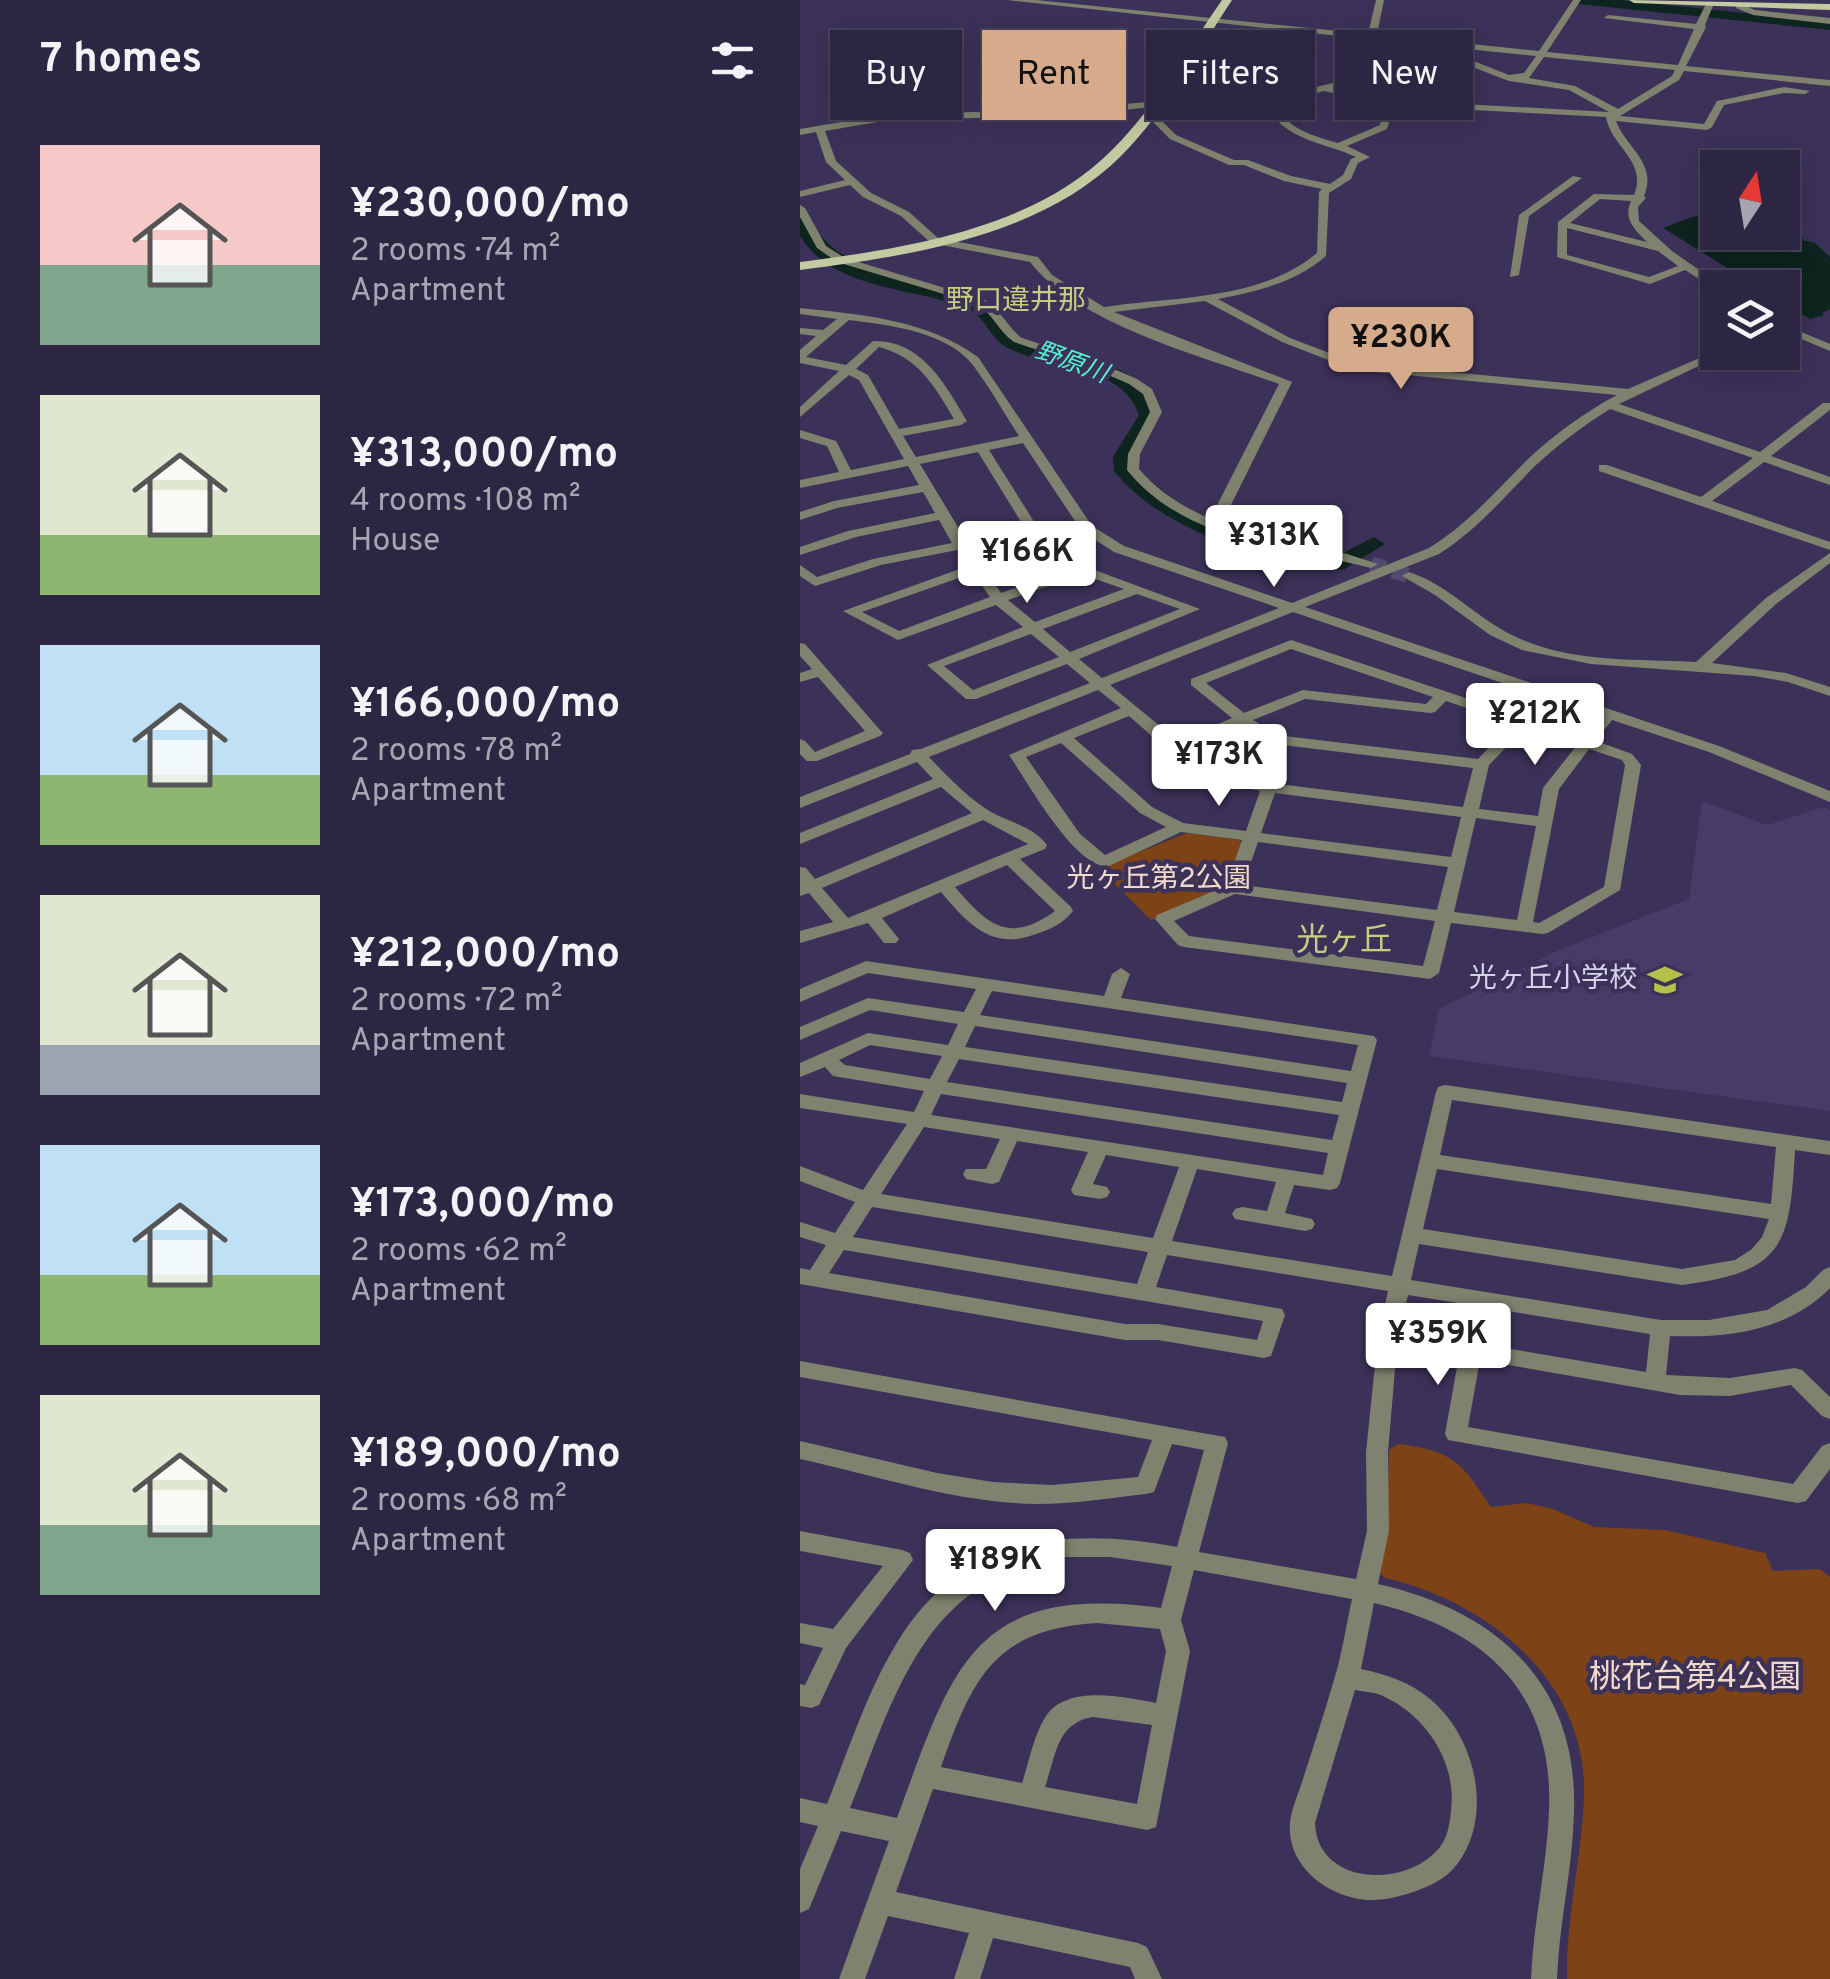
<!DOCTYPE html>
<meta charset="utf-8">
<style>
body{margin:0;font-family:Overpass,"Noto Sans JP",sans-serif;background:#352e4a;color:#f1f3f6;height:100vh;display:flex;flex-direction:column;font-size:38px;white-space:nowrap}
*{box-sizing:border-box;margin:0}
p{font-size:32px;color:#a7a5b2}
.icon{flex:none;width:55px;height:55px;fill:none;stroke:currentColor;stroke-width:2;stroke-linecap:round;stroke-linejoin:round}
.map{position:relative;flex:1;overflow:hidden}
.drawer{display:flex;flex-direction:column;background:#2d2643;width:800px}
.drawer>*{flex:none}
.hud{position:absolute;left:30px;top:30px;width:850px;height:90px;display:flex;gap:20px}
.needle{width:65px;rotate:12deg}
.buttons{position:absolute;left:900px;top:150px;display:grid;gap:20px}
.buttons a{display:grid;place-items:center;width:100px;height:100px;border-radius:0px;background:#2d2643;box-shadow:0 5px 25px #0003,0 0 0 2px #48435c;font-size:50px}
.price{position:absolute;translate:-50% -85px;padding:0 22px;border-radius:10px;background:#fff;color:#222;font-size:32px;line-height:65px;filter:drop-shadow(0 2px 5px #0008)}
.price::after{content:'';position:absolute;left:50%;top:60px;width:30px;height:22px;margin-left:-15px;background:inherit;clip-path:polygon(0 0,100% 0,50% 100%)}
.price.active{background:#d6ab8b;color:#111}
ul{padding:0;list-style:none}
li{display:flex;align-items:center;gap:30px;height:250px;padding:0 40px}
li span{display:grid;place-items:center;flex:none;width:280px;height:200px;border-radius:0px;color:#555}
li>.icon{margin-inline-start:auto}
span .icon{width:120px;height:120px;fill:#fffc;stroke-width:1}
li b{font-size:42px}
h2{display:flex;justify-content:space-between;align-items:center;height:120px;padding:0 40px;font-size:42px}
.pill{padding:0 35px;border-radius:0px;background:#2d2643;box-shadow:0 5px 25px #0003,0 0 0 2px #48435c;font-size:35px;line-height:90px}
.pill.active{background:#d6ab8b;color:#111}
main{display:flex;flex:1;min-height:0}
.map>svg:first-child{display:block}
.built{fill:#473b68}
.green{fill:#7d4316}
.water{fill:#0e241e}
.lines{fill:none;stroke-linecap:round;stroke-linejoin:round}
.river{fill:#0e241e;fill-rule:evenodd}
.minor-tunnel{stroke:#534a6f;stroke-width:15;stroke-dasharray:15 8;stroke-linecap:butt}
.minor{fill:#7f826e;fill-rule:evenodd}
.major{fill:#c3c9a0;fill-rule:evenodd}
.labels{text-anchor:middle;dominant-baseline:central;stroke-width:9;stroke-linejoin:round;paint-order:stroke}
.far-water-label{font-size:25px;font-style:italic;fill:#54f4cf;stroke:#3c3259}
.far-quarter-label{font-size:28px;fill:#c4ce81;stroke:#3c3259}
.park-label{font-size:28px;fill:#f3d9c9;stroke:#3c3259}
.poi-label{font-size:28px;fill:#d6d2ea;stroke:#3c3259;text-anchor:end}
.quarter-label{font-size:32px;fill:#c4ce81;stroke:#3c3259}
.near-park-label{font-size:32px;fill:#f3d9c9;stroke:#3c3259}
</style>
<main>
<section class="drawer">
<h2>7 homes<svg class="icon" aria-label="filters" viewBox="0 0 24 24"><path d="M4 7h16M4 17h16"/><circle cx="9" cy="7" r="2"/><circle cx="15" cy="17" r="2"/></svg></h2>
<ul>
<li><span style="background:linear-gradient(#f6c9c9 60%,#7fa58c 0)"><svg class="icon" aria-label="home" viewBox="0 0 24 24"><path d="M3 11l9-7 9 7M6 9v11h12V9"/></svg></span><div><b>¥230,000/mo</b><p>2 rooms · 74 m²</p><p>Apartment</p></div></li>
<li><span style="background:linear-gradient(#dfe7d0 70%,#8fb573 0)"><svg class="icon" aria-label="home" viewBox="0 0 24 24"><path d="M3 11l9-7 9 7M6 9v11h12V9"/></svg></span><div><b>¥313,000/mo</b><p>4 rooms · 108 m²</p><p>House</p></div></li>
<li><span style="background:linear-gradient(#bfe0f5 65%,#8fb573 0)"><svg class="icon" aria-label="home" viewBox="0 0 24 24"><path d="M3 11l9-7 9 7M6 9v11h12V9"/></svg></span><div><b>¥166,000/mo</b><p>2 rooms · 78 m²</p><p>Apartment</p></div></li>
<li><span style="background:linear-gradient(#dfe7d0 75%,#9aa5b1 0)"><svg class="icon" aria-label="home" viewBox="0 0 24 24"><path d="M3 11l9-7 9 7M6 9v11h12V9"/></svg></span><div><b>¥212,000/mo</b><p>2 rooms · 72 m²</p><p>Apartment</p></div></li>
<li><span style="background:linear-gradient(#bfe0f5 65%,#8fb573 0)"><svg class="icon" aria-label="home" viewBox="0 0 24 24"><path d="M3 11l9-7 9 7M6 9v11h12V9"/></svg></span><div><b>¥173,000/mo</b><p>2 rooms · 62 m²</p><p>Apartment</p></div></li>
<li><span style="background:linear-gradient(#dfe7d0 65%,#7fa58c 0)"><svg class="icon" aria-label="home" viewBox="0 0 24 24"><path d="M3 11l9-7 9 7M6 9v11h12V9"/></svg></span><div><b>¥189,000/mo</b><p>2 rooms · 68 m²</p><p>Apartment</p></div></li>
</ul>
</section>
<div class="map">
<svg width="1030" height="1979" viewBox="0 0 1030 1979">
<rect width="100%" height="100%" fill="#3c3259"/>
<path class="built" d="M902,801L967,825L1024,807L1030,810V1111L629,1056L639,1009L759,950L889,899Z"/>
<g class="green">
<path d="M387,833L440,840L443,844L423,889L351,920L299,868Z"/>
<path d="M598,1444C653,1450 662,1463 691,1507L727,1503L753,1509L794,1527L865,1530L965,1553L973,1571L1020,1569L1030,1577V1979H767C766,1918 782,1857 784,1796C788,1681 687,1601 585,1578L579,1572L587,1532L589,1450Z"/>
</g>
<path class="water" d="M917,213L918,232H982L983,213H989L1004,241L1014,242L1030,257V309L1022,313L1024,315L1010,319L983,303L982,288L958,287L863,228L892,217Z"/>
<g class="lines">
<g class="river">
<path d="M771,0H820L1030,22V30L778,4Z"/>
<path d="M0,216L6,217C51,285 113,272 181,300C199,308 203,326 218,337C260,368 337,347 359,415L335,457L336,469L388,511L496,550L539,555L574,537L585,544L543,570C465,559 366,535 314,471L313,457L339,415C322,363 248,370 208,348C189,339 186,315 164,307C111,287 33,290 0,236Z"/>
</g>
<path class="minor-tunnel" d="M571,564L609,576"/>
<g class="minor">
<path d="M207,0H236L568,34L576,0H584L577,34L739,51L773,0H781L747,52L878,65L894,29L804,18L808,15L896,24L905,6L909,3L913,6L905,25L906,27L886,66L1030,80V86L884,71L879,80L820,116L904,124L917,101L984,87L1010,91L1005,94L984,93L924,105L912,127L907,130L816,121C826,148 858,163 844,196L846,198L838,207L839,221L872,251L922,286L923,288H918V291L885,270L850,284L757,257L758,222L794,194L834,195C848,161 811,147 806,117L594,106L587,129L547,146L570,157L558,163L551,179L529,193L526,256C495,283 457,291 418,299L490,338L556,363L828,389L918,350V352H928L819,404L960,452L1023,403H1030V410L971,456L1030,477V485L964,462L912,501L1030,542V550L799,471V465H807L901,497L953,458L810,409C784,425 759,444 736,465C704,497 677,530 639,554L505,607L919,746L1030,791V802L909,752L812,720L796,741L832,754L841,765L820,890L748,933L742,934L651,923L639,973L630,979L384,947L378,945L355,919L357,915L426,886L442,840L381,832L309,866C276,870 227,781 209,755L321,708L298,690L129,757C148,777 168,798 191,812C211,823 232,826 247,845L245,849L220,859L271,907L273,911C263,924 249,930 233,935C191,950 167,923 141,892L82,918L99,939L96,943H84L68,923L0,943V931L33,922L9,893L0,896V867L6,868L15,879L172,813L141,787L0,844V833L133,779L117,762L0,808V797L110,754L112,750L121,749L290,683L267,664L176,699H166L127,665L223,627L196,605L98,640L43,611L168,566L157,550L81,565L15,586L0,576V565L17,577L73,559L152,543L139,520L56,537L0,555V547L48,531L135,513L123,492L37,508L0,520V512L34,501L119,485L108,466L0,488V480L39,472L27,446L0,438V430L36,441L51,470L104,459L59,380L49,375L0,417V407L39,371L0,363V350L16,336L0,334V328L23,330L37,319L0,314V308C63,315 125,319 178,357L292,526L324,546L492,603L629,548C668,524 696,491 728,459C755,434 785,412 817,395L554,370L482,342L405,301L314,312L492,382L422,523L547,554L578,564L571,568C487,547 385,542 327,470L328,454L350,412L343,394L329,384L297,370L214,342C199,332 193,314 177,304L37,262L17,248L0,217V205L5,208L26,246L45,258L185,300C201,310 207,327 222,338L305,365L337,379L352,389L362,412L340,454L339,469C360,493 382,506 410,519L479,384C405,357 279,325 230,262L131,243L101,216L63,197L50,185L0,197V191L45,180L26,162L16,132L0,135V129L89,114L261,110L443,93L497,92L568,74L563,58L567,39ZM576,40L736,56L724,73L709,75L676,62L621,58L573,62ZM744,57L875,70L872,76L818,109L775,86L729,78ZM621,64L675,68L709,81L769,90L809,112L590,100L533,88L573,78L625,87V83L577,73L575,67ZM524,91L585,105L580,125L538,143C510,135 483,128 473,98H497ZM464,98C478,140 521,141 556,157L551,159L543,175L530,184L491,176L448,160H434L376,135L362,121L373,105ZM363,106L352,121L370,139L429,165H444L484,181L522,189L519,192L517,253C460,301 373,296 304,307L252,275L238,257L138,238L109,212L71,193L36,161L25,131L89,120L261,116ZM800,199L831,201C823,219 834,229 847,242L770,223ZM767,228L858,251L878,266L849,277L767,255ZM49,320C88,325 145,331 172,364C189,386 204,413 219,436L116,457L103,436L161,425L167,421C145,384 122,340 73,341L46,365L6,357ZM79,347C119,358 134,385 154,419L99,429L68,375L56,369ZM223,443L279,527L245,539L189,450ZM178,452L234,543L179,562L120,464ZM286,534L314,552L479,608L302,678L279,659L400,609L281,565L201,593L184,569ZM173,573L190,597L99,631L62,612ZM281,574L324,589L235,622L208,600ZM337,594L380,609L270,652L243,629ZM493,612L800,716L783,737L491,640L391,679V685L432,718L378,741L310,685ZM231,634L259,657L173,690L144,666ZM491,649L633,697L626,704L503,690L444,713L406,683ZM505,699L630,713L635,712L646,701L712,723L678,759L476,735L453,720ZM329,716L369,751L405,778L460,791L446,831L383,823L352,807L274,738ZM441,725L457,738L474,744L673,768L663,807L469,783L415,771L387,748ZM725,728L777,745L743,788L738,816L679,809L689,765ZM261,743L340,813L366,827L305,855L280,834L226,757ZM789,749L822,760L825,765L804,887L739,923L733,922L759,789ZM475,793L661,817L651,857L461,833ZM676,818L736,826L717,920L654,912ZM183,820L228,844L48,918L22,888ZM458,842L648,867L637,910L443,885ZM207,865L255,911C208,945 187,924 155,887ZM435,894L635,921L623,966L389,936L374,921Z"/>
<path d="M939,3L955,10L1030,18V24L953,15L936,8Z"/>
<path d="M773,176L782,178L729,216L719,275L710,277L719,215Z"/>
<path d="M982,324L1030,344V351L982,331Z"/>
<path d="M1030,553V563L976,604L912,663L986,673L1030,687V696L988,682L954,676L791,664L722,650L690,635L635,595L602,576L609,572C649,585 676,618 714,636C768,663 837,659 896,662L966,598Z"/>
<path d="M0,643L5,644L80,730L83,733L80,736L17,761H7L0,754V739L5,741L15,752L65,731L18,677L0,682V673L12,669L0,656Z"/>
<path d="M66,961L304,996L312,974L321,968L330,974L321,998L574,1036L577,1040L540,1183L537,1188L530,1190L494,1185L485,1213L512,1219L515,1224L512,1229L505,1231L435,1219L432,1214L435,1209L442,1207L467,1211L476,1182L397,1169L372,1241L592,1276L636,1092L638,1087L645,1085L1030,1141V1155L995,1150C990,1245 984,1272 882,1285L619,1244L611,1280L861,1320H909L967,1310L1006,1287L1023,1270L1030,1267V1288C988,1331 928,1338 870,1336L866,1375L930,1378L995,1368L1002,1370L1030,1397V1419L1022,1416L991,1385L930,1396L880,1395L680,1360L668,1427L993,1484L1022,1446L1030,1443V1469L1006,1501L998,1503L648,1440L645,1434L659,1356L597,1346L588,1452L589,1531L578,1584C697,1611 778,1683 774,1811C773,1867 759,1923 757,1979H731C733,1923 747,1867 749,1811C754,1692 685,1629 574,1603L561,1669C585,1674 610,1682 630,1699C675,1736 694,1814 658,1863C646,1880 626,1888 607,1894C581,1902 559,1903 534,1891C511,1880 492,1859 490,1833C488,1816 497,1798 502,1782C513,1748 524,1714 534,1680C542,1654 546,1626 552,1599L394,1570L381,1620L390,1651L356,1827L347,1830L133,1789L96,1892L338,1943L347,1947L362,1979H335L330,1967L193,1938L180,1979H154L169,1933L88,1916L65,1979H39L89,1841L41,1831L9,1909L0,1913V1869L18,1826L0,1822V1798L27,1804C49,1749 67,1691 98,1641C163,1535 267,1527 377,1547L404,1450L372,1444L354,1492L346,1494C310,1498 274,1504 237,1504C157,1503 78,1476 0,1459V1441L137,1473L193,1482L252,1485L338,1477L352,1440L0,1377V1361L425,1437L428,1443L399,1552L556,1579L567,1531L566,1452L578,1336L588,1291L367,1255L356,1287L482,1309L485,1315L471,1356L464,1358L358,1340H325L0,1284V1268L10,1270L26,1245L0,1237V1222L35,1233L55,1202L0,1181V1166L63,1190L107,1124L0,1108V1094L114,1112L124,1091L39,1077L33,1076L25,1067L0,1077V1063L68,1033L148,1045L158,1024L70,1010L0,1040V1027L68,998L164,1012L176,989L68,973L0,1002V989ZM192,991L558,1045L551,1071L180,1015ZM175,1026L547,1083L542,1102L165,1047ZM70,1045L142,1056L130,1079L45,1065L39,1060ZM159,1059L539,1115L532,1140L147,1082ZM141,1094L528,1153L523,1175L131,1115ZM652,1100L976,1147L971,1204L640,1155ZM124,1127L200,1139L186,1169H166L163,1174L166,1179L192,1184L199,1182L217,1141L288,1152L271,1190L274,1195L300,1199L307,1197L310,1192L307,1187L293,1184L306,1155L379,1167L353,1238L81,1194ZM637,1169L969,1219L962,1237L952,1249L935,1260L882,1269L623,1229ZM72,1207L348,1252L337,1284L53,1237ZM44,1250L463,1321L457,1340L358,1324H325L29,1273ZM608,1295L850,1334L846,1372L600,1330ZM264,1557H310L372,1566L361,1608C172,1583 153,1666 97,1818L50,1808C95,1696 124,1577 264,1557ZM297,1623L360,1629L366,1651L356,1703C325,1697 267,1684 246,1716C234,1734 229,1762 222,1783L141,1767C172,1679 194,1629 297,1623ZM555,1690C565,1692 576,1692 585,1697C627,1717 657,1763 651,1810C650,1823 648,1836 640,1847C607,1889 517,1886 515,1823ZM293,1717L352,1725L337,1804L245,1787C256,1756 256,1723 293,1717Z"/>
<path d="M0,1531L102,1550L110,1553L113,1560L46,1648L19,1705L11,1708L0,1706V1684L5,1685L23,1648L0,1643V1623L33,1629L83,1566L0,1551Z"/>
</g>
<g class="major">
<path d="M422,0H432C397,53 366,111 321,156C240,237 108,256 0,270V262C106,248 235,229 313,149C357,105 387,50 422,0Z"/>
<path d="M829,0L1030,4V10L834,3Z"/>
</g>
</g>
<defs>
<g id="school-bare" transform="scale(2.7)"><path d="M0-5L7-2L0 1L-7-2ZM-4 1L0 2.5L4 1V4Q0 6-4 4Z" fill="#b6c149" stroke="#3c3259" stroke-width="2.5" paint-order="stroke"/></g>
</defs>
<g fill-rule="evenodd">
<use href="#school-bare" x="865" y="980"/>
</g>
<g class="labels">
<g class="far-water-label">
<text transform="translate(271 364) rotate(20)">野原川</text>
</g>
<g class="far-quarter-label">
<text x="216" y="302">野口違井那</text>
</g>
<g class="park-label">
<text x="359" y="880">光ヶ丘第2公園</text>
</g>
<g class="poi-label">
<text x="837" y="980">光ヶ丘小学校</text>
</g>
<g class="quarter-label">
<text x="544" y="942">光ヶ丘</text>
</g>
<g class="near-park-label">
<text x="895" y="1679">桃花台第4公園</text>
</g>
</g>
</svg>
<div class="buttons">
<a><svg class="needle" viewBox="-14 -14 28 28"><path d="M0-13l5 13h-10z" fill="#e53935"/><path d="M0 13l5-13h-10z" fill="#a7a5b2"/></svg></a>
<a><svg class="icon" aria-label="layers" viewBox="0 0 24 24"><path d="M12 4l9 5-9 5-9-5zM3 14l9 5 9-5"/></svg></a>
</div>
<b class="price active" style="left:601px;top:392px">¥230K</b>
<b class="price" style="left:474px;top:590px">¥313K</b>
<b class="price" style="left:227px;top:606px">¥166K</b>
<b class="price" style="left:735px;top:768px">¥212K</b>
<b class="price" style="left:419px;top:809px">¥173K</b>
<b class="price" style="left:638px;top:1388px">¥359K</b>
<b class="price" style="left:195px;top:1614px">¥189K</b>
<div class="hud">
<a class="pill">Buy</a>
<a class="pill active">Rent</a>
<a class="pill">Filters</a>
<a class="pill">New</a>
</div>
</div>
</main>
